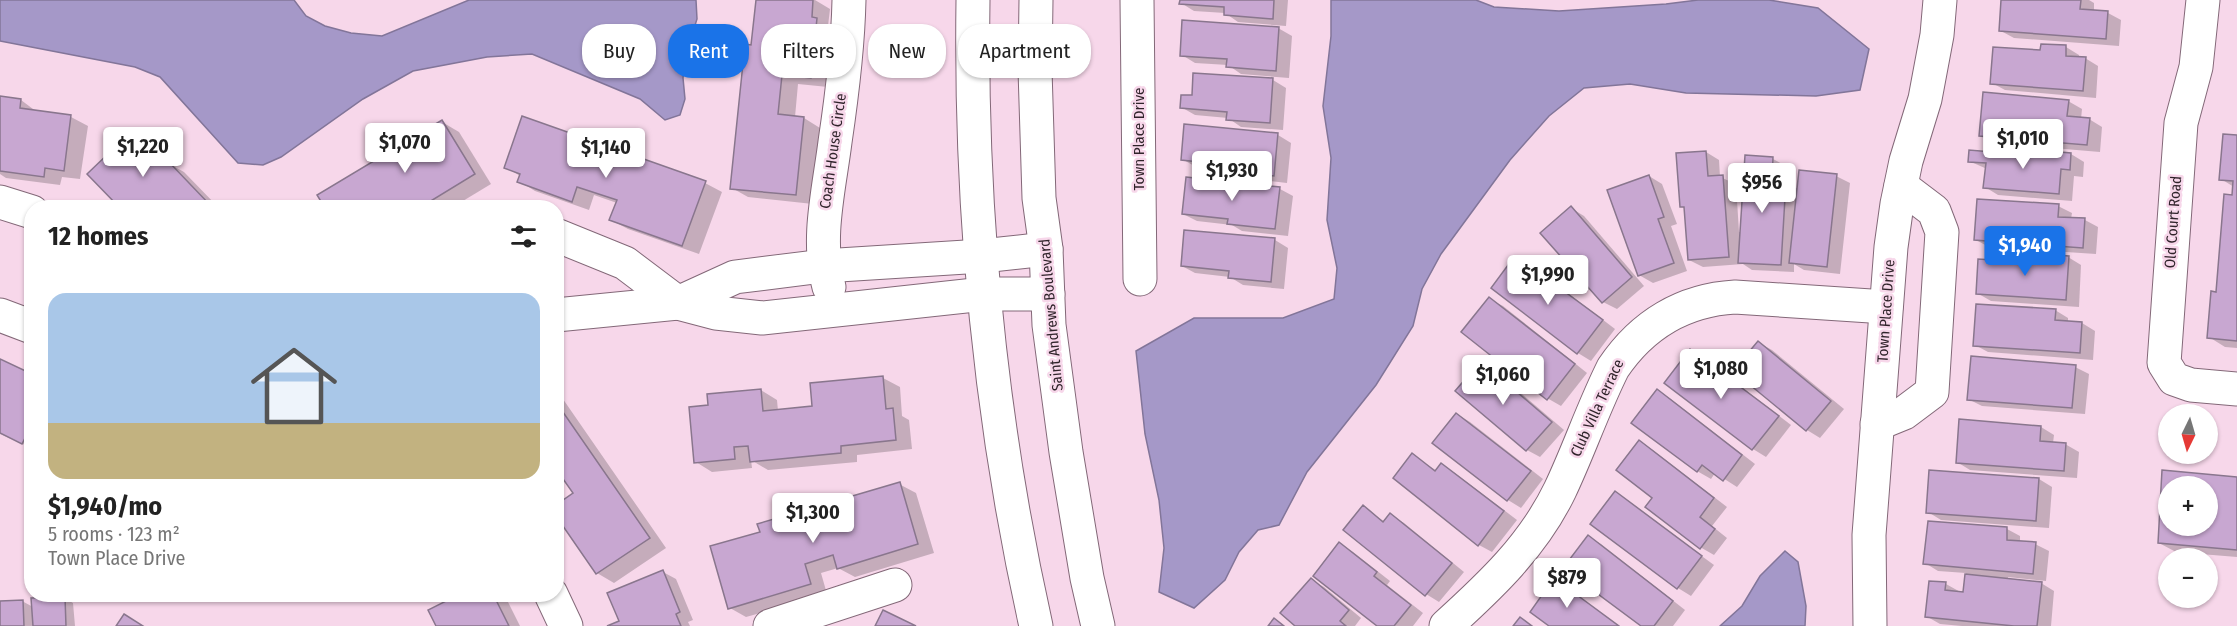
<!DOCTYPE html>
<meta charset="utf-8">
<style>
body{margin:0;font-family:"Fira Sans Condensed",sans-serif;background:#f2f2f2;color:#222;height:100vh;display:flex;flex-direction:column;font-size:22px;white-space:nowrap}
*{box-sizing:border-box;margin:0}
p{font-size:20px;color:#767676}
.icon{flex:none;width:33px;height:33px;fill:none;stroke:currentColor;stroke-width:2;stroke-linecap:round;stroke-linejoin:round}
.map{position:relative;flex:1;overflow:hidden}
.drawer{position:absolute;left:24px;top:200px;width:540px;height:402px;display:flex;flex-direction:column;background:#fff;border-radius:24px;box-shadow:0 2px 4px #0004}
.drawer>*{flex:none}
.hud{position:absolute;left:582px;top:24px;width:570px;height:54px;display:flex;gap:12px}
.needle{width:39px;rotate:185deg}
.controls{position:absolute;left:2158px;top:404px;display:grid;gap:12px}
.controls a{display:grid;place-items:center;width:60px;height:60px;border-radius:50%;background:#fff;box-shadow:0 2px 4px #0004;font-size:30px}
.price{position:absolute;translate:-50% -51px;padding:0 14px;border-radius:6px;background:#fff;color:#222;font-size:20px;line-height:39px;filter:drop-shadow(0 2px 3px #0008)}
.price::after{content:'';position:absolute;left:50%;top:36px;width:18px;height:14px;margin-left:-9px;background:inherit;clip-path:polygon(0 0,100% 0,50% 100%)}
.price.selected{background:#1a73e8;color:#fff}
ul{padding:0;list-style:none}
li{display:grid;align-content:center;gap:12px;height:318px;padding:0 24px}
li+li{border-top:2px solid #e0e0e0}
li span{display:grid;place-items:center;height:186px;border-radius:18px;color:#555}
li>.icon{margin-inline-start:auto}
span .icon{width:108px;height:108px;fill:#fffc;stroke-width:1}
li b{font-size:26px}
h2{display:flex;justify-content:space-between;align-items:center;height:72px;padding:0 24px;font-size:26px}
.tag{padding:0 21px;border-radius:24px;background:#fff;box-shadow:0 2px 4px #0004;font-size:21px;line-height:54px}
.tag.selected{background:#1a73e8;color:#fff}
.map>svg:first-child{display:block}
.water{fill:#a598c8;stroke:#827599;stroke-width:1.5}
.shadow{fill:#0003;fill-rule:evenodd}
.building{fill:#c8a7d1;stroke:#89768d;stroke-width:1.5;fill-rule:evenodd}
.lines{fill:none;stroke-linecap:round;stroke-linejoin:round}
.minor-casing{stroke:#836878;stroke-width:35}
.minor{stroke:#fff;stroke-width:33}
.labels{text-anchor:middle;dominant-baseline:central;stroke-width:5;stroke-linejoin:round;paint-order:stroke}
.street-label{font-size:15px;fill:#30242b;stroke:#f7d7ea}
</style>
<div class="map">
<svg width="2237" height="626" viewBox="0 0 2237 626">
<rect width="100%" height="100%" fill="#f7d7ea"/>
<g class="water">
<path d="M0,0H294L306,16L325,26L351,33L382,36L469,0H696L697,19L685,57L683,78L685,99L680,115L665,120L640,99L532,54L487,57L413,71L363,99L281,157L263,165L238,163L160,77L135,67L0,41Z"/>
<path d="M1331,0H1476L1494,7L1559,11L1666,4L1698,0H1769L1818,8L1869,49L1860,90L1816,96L1686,93L1630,84L1584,88L1549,116L1510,160L1441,254L1422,289L1413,326L1376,385L1307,472L1279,525L1258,530L1239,552L1225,580L1194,608L1159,592L1164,548L1159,500L1145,434L1136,351L1194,318H1283L1334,299L1337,268L1327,220L1331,158L1323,106L1331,36Z"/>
<path d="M1785,551L1798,562L1806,606L1805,626H1720L1742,606L1760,576Z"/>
</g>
<g class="shadow">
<path d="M757,0H815L830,9L828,26L834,29L828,87L798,84L795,117L804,118L820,128L813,204L748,197L732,188Z"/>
<path d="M1181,0H1288L1286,26L1238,22L1225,13L1194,11L1181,3Z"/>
<path d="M2003,0H2089L2094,3V12L2108,13L2121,20L2119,46L2014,38L2001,31Z"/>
<path d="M1278,28L1292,36L1289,78L1241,74L1228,65L1195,63L1182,55Z"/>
<path d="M2066,47L2079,55V58H2085L2098,66L2096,98L2005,90L1992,83L2042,52Z"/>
<path d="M1195,74L1273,80L1286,88L1283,130L1241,127L1228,118L1195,115L1181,107L1193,97Z"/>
<path d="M0,97L21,100L37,112L71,117L88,126L80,179L62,177L60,185L6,178L0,174Z"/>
<path d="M2068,101L2082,109L2081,119H2089L2102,127L2100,152L1994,143L1980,135Z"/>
<path d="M442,122L459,132L491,184L453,207H318Z"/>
<path d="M133,132L150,142L173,166L184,172L218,207H121Z"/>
<path d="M1278,135L1291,143L1287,183L1242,178L1229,171L1196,167L1182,159Z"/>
<path d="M2237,136V348L2225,347L2209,337L2234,187L2221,179Z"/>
<path d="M2018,150L2071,154L2084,162L2083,177L2074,176L2072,201L1998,195L1985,187L1987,169L1969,161L2017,155Z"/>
<path d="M1706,152L1719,160L1720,177L1736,184L1739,232H1741L1773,159L1786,166L1785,182L1798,189L1836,176L1850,183L1840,274L1804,270L1794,264V272L1752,270L1743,264L1703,267L1689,260L1686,209L1681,206Z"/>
<path d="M506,167L705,183L722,192L699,254L628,229L611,220L617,203L594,195L589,210L535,191L519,181L520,176Z"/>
<path d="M1649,176L1662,184L1677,224L1671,226L1687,271L1653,283L1639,275Z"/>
<path d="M1280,189L1293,196L1288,236L1242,231L1232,225L1197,221L1183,214Z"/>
<path d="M2058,206L2072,213L2071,219L2085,220L2098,227L2096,254L1989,247L1976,240Z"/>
<path d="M1571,208L1584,216L1644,286L1617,309L1603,302Z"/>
<path d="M1275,240L1288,248L1284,289L1243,285L1230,277L1195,273L1182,266Z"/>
<path d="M2068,257L2081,265L2079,307L1991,301L1977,293L2026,264Z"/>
<path d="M1511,263L1535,279L1539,274L1552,281L1615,329L1591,361L1578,353L1493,287Z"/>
<path d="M1489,299L1503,306L1587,373L1561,406L1547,398Z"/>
<path d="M2055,310L2068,318V323H2082L2095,331L2093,360L1988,352L1975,345Z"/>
<path d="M1759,343L1772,350L1844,409L1820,438L1807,430Z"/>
<path d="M1691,351L1704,358L1791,425L1766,457L1753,449L1666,382Z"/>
<path d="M0,361L32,375V448L0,434Z"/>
<path d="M1481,363L1494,370L1564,430L1540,457L1527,450L1457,391Z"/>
<path d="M2075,367L2089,374L2085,414L1982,406L1968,399Z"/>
<path d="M883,378L900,387L902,416L909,420L912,449L857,455V462L768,470L751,460L752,468L712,472L696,462L709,406L761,390L777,400L778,411L814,407Z"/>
<path d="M556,389L666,548L614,583L597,573L575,493L560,471L556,473Z"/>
<path d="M1658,391L1671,399L1755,464L1737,487L1715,473L1711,479L1697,471Z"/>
<path d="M1457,414L1470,422L1543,479L1521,508L1508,500L1434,443Z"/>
<path d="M2041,427L2054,435L2053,443L2065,444L2079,452L2077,478L1970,470L1957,462Z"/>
<path d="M1639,442L1653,450L1727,507L1712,526L1727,538L1714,555L1700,547L1654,498Z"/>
<path d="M1412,455L1437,471L1442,465L1455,473L1517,520L1492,552L1479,545L1395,478Z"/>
<path d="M2164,472L2237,478V557L2176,552L2159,543ZM2169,486H2208V525H2169Z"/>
<path d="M2039,479L2052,487L2049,528L1941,520L1928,512Z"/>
<path d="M899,484L916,493L934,553L855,577L838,568L821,573L827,594L746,617L730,608L762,533Z"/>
<path d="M1615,493L1714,565L1691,596L1678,588Z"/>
<path d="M1363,507L1385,522L1391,515L1404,523L1464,572L1439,602L1426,594Z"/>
<path d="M2007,529L2020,536V542L2035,544L2049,551L2046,581L2008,577V580L2041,583L2054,591L2051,626H1962L1940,624L1926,616L1930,582L1946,584L1964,594L1966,573L1938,571L1925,563Z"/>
<path d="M1588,537L1601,544L1685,610L1673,626H1643Z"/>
<path d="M1340,544L1353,552L1390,581L1387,585L1423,613L1413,626H1379Z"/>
<path d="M663,572L676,579L693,620L688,622L690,626H610L620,622Z"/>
<path d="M1311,580L1324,587L1361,618L1355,626H1297Z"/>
<path d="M463,594H504L520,626H438Z"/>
<path d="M64,598L73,603L75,626H0V602L22,601L33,607Z"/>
</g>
<g class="building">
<path d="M756,0H813L812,17L817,18L811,78L782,75L778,114L804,117L796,195L730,189L745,44L751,45Z"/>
<path d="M1180,0H1274L1273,19L1224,15V7L1179,4Z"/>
<path d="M2001,0H2081L2080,9L2108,11L2106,39L1999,31Z"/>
<path d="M1182,20L1279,27L1276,71L1226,67L1227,59L1180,56Z"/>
<path d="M2041,44L2066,45V56L2086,57L2083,91L1990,84L1993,47L2040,50Z"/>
<path d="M1193,73L1273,78L1270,123L1226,120L1227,112L1180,108L1181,95H1192Z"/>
<path d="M1983,92L2069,100L2067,116L2090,118L2087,145L1979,136Z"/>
<path d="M0,96L21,99L20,108L71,115L64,171L45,168L44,177L0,171Z"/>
<path d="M522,116L706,181L682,246L609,220L617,200L577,187L572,202L517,182L520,174L504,168Z"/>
<path d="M442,120L475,174L421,207H315L322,203L317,195Z"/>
<path d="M1184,124L1278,133L1274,176L1227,171V165L1181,160Z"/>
<path d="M133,130L164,163L167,160L212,207H119L87,174Z"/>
<path d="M2223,134L2237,135V341L2207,338L2211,291L2216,292L2224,194L2232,195L2233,181L2219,180Z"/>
<path d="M2017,148L2071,153L2070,170L2061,169L2059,194L1983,188L1986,163L1968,162L1969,150L2016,154Z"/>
<path d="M1706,151L1708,176L1723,175L1729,257L1688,260L1684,207H1680L1676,153Z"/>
<path d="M1745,155L1773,157L1772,180L1786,181L1781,265L1738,263Z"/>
<path d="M1799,170L1837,174L1827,267L1789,263Z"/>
<path d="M1649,175L1664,217L1658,219L1674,263L1638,276L1607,190Z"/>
<path d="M1186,177L1280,187L1275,229L1227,224L1228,219L1182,214Z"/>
<path d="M1977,199L2059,204L2058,217L2085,218L2083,248L1974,240Z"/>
<path d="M1571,206L1632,277L1602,303L1540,233Z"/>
<path d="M1184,230L1275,238L1271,282L1228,278L1229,271L1181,266Z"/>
<path d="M2026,253L2069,256L2066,300L1976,294L1978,259L2025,262Z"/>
<path d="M1511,261L1533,278L1538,272L1603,320L1577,354L1491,288Z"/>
<path d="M1489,297L1575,364L1547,400L1461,332Z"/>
<path d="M1976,304L2056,309L2055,320L2082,322L2080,353L1973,346Z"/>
<path d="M1758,341L1831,401L1806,431L1733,371Z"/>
<path d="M1690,349L1779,416L1752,450L1664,383Z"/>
<path d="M1971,356L2076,365L2072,408L1967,400Z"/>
<path d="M0,359L32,374V424L22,444L0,433Z"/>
<path d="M1481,361L1552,422L1526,451L1455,391Z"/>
<path d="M883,376L886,409L893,408L896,440L841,446V453L750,462L748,446L734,447L735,459L694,463L689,407L708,405L707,394L761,389L763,411L812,406L810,383Z"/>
<path d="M1657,389L1742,455L1723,481L1702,465L1697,472L1631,423Z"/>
<path d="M556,402L650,538L596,574L556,516V505L573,493L556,469Z"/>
<path d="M1456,413L1531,471L1507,501L1432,443Z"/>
<path d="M1959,419L2041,426L2040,441L2066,443L2064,471L1956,463Z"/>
<path d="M1639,440L1714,498L1700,517L1715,529L1700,549L1645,507L1652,498L1616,470Z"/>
<path d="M1412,453L1435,471L1441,463L1504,511L1478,546L1393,478Z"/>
<path d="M1929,470L2039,478L2036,521L1926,513Z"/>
<path d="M2162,470L2237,477V550L2158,543ZM2169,486H2208V525H2169Z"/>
<path d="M900,482L918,544L837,569L833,555L805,564L811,584L728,609L710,546L760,532L757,524Z"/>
<path d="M1615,491L1702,556L1677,589L1590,524Z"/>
<path d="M1363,505L1383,522L1390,513L1452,563L1425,596L1343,530Z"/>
<path d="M1928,521L2007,527V540L2036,542L2033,574L1923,564Z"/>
<path d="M1588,535L1673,601L1654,626H1641L1563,568Z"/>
<path d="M1339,542L1377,572L1374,576L1411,605L1394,626H1377L1313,576Z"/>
<path d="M663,570L680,612L676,614L681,626H607L619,621L607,593Z"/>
<path d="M1965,574L2042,582L2037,626H2014L1925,617L1929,581L1946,582L1945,590L1963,592Z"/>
<path d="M1311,578L1349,610L1340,621L1346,626H1295L1280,613Z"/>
<path d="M1554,578L1619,626H1549L1530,612Z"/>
<path d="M460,594H493L509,626H436L428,610Z"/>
<path d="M65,597L66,626H33L31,598Z"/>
<path d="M23,600L24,626H0V601Z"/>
<path d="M883,610L916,626H875Z"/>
<path d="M124,614L143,626H116Z"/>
<path d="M1520,617L1532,626H1513Z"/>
<path d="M1274,618L1284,626H1268Z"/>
</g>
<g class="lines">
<g class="minor-casing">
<g id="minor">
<path d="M973,0C970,210 990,421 1036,626"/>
<path d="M1036,0L1035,70L1039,198L1046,249L1049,325L1066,452L1087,578L1098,626"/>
<path d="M1137,0L1140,279"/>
<path d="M2203,0L2196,67L2181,123L2164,363L2174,379L2191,385L2237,389"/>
<path d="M0,202L32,212"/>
<path d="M556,235L625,263L678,303L716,313L762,318L984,294H1048"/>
<path d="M829,287C816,239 829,190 835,142C842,95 848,47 849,0"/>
<path d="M0,315L32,327"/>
<path d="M556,315L678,303L735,277L823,266L982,256L1046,249"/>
<path d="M1877,424L1904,413L1932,392L1942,232L1934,211L1901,186"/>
<path d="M551,594L566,626"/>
<path d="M770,626L895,585"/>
<path d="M1446,626C1490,586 1533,546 1560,490C1579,450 1593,408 1613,368C1642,325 1683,300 1735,297L1886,307"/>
<path d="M1870,626L1869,535L1891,247L1897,204L1906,161L1925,99L1937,35L1940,0"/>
</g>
</g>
<use href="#minor" class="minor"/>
</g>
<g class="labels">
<g class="street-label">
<text transform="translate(1139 139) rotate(-90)">Town Place Drive</text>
<text transform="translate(833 151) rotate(-82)">Coach House Circle</text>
<text transform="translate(2173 222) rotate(-86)">Old Court Road</text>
<text transform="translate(1886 311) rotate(-86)">Town Place Drive</text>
<text transform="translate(1051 315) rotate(-95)">Saint Andrews Boulevard</text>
<text transform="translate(1597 408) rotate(-65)">Club Villa Terrace</text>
</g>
</g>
</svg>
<div class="controls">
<a><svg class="needle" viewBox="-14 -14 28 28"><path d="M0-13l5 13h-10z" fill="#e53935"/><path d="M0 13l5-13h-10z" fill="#767676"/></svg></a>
<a>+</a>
<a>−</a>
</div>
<b class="price" style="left:2023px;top:170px">$1,010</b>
<b class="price" style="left:405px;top:174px">$1,070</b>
<b class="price" style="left:143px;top:178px">$1,220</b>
<b class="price" style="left:606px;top:179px">$1,140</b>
<b class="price" style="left:1232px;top:202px">$1,930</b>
<b class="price" style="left:1762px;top:214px">$956</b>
<b class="price selected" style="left:2025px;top:277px">$1,940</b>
<b class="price" style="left:1548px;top:306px">$1,990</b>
<b class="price" style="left:1721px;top:400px">$1,080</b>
<b class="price" style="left:1503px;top:406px">$1,060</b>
<b class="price" style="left:813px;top:544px">$1,300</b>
<b class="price" style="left:1567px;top:609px">$879</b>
<div class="hud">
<a class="tag">Buy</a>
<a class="tag selected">Rent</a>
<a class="tag">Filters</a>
<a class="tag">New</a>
<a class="tag">Apartment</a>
</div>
<section class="drawer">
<h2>12 homes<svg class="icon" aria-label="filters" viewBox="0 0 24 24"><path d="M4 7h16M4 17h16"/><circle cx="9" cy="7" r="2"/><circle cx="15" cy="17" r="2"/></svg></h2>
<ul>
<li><span style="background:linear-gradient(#a9c7e8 70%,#c2b280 0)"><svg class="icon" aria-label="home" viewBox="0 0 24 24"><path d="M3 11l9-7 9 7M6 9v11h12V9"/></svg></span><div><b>$1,940/mo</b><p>5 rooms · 123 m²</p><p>Town Place Drive</p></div></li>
</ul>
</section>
</div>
